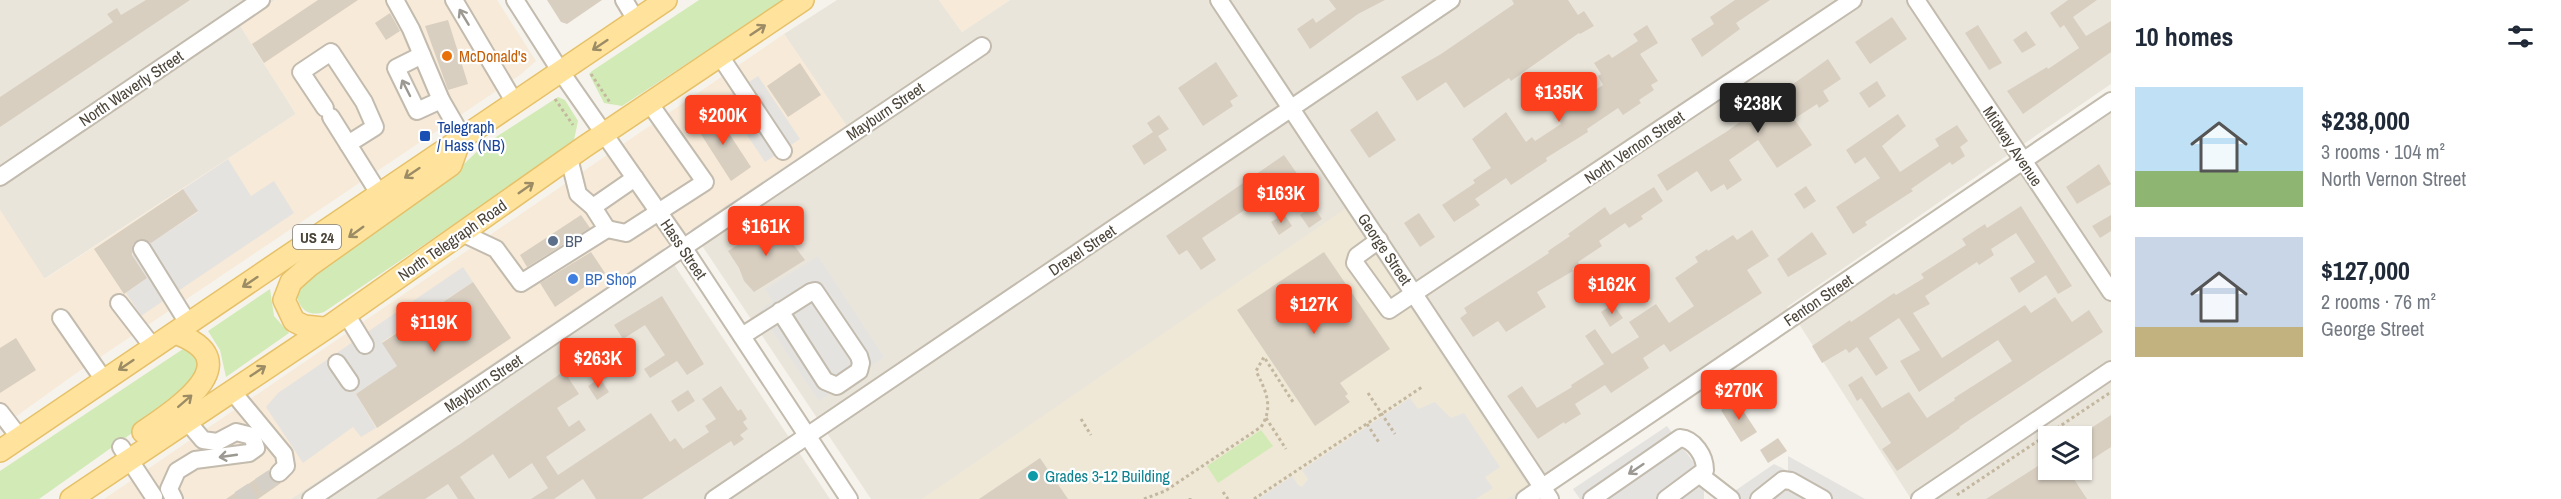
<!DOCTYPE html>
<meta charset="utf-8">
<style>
body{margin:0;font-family:"Archivo Narrow",sans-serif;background:#f2f2f3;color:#1f2937;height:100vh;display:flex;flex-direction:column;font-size:22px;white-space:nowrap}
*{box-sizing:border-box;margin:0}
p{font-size:20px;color:#747a83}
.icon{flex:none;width:33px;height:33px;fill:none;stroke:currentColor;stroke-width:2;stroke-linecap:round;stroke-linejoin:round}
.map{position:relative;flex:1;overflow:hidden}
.side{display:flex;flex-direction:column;background:#fff;width:450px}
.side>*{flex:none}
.tools{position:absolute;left:2038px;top:426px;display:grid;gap:12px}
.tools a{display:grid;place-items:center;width:54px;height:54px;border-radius:0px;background:#fff;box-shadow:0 2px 4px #0004;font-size:30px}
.price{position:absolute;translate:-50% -51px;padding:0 14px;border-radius:6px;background:#fc3f1d;color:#fff;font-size:20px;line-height:39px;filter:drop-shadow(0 2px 3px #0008)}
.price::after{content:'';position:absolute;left:50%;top:36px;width:18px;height:14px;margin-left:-9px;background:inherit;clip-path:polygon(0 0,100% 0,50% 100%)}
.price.on{background:#222;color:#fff}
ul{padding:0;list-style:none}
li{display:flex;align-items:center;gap:18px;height:150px;padding:0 24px}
li span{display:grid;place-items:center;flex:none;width:168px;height:120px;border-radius:0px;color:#555}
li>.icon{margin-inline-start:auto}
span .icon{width:72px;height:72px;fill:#fffc;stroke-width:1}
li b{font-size:26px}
h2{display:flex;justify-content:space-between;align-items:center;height:72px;padding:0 24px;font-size:26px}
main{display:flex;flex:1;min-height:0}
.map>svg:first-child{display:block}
.residential{fill:#eae5da;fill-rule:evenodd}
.commercial{fill:#f7ead8}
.education{fill:#efe8d6}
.green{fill:#d2eab5}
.parking{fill:#e5e3e0}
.building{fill:#d8cfc1}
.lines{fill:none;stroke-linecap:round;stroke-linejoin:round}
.minor-tunnel{stroke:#d4d0c8;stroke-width:16;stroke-dasharray:16 8;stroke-linecap:butt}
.minor-casing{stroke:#c2bbae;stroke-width:20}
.major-casing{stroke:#e6c16a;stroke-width:24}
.path{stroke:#c4b79f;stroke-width:3;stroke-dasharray:3 3;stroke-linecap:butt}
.minor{stroke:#fff;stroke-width:16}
.major{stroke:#ffe39c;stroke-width:21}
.oneway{stroke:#9c9892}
.oneway2{stroke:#9c8c66}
.food-dot{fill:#e8710a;stroke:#fff;stroke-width:2}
.transit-dot{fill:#1a4fb4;stroke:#fff;stroke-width:2}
.service-dot{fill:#5c6f8a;stroke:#fff;stroke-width:2}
.shop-dot{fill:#3f7fe0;stroke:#fff;stroke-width:2}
.culture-dot{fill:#0f9aa8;stroke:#fff;stroke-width:2}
.labels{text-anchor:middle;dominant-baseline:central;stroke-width:4.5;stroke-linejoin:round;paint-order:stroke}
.shield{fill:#fff;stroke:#817c74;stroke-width:1.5}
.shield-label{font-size:15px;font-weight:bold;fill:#4b4439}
.food-label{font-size:16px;fill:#c56008;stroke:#fff;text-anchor:start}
.street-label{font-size:16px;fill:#4b4439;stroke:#fff}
.transit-label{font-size:16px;fill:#164399;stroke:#fff;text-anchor:start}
.service-label{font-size:16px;fill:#4e5e75;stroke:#fff;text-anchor:start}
.shop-label{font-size:16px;fill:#366cbe;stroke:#fff;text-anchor:start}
.culture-label{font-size:16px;fill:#0d838f;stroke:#fff;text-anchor:start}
</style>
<main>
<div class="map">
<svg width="2111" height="499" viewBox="0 0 2111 499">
<rect width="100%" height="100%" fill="#f6f3ec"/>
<g class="residential">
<path d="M0,0H275L239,24L296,114L44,279L0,210Z"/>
<path d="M837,0H939L962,32L1010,0H2111V84L1787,307L1799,324L2111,111V499H1911L1799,324L1541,499H871L691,229L846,125L784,34ZM2049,436H2082V470H2049Z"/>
<path d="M663,248L830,499H291Z"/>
</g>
<g class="commercial">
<path d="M275,0H497L536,61L520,75L75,374L0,428V210L45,279L296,114L239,24Z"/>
<path d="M939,0H1010L962,32Z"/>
<path d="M784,34L846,125L291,499H104Z"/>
</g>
<path class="education" d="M1345,209L1527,485L1507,499H922Z"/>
<g class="green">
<path d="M699,0H784L622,106L604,103L589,74L592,71Z"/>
<path d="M558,97L565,100L578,121L574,140L508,188L324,312C306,318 297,306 296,289L312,270L449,178L485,144Z"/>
<path d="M270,289L274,316L289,333L226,377L220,350L208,331Z"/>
<path d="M183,349L190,350L199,364L194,381L180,399L39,499H0V471Z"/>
<path d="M1261,430L1273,446L1218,483L1207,466Z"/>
</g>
<g class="parking">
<path d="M758,76L800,139L765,162L723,99Z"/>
<path d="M228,159L251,196L274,181L294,213L141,316L126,293L147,278L132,255L198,212L183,189Z"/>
<path d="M818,256L884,357L819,401L759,311L773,301L765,289Z"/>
<path d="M463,267L473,282L382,342L391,356L400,364L356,394L376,428L361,437L353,427L303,463L266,407L278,393Z"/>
<path d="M1410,398L1418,409L1435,402L1451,418L1464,413L1500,467L1485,477L1493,488L1476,499H1258L1292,476L1298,485L1302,487L1308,479L1302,470Z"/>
<path d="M1667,426L1694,463L1704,490V499H1580L1573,489Z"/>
<path d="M1788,456L1865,499H1723L1774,464L1788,471Z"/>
</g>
<g class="building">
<path d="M146,0H190L0,127V97L113,22L107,14L117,8L121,15Z"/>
<path d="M318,0H358L264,63L252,44Z"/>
<path d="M547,0H602L567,24L561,22Z"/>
<path d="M1329,0H1385L1358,14L1310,49L1297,29L1313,18L1316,23L1336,9Z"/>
<path d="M1512,0H1568L1578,15L1584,11L1594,26L1580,34L1579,33L1511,81L1509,78L1464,108L1446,82L1417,101L1401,77L1441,54L1514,4Z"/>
<path d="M1735,0H1770L1736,23L1740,29L1702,57L1691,39L1714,24L1710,17Z"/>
<path d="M2068,0H2097L2073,17L2086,36L2111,21V52L2023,114L2007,91L2047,67L2048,69L2079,48L2064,25L2060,28L2050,13Z"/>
<path d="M390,13L400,31L386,40L375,23Z"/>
<path d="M1892,17L1907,39L1870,64L1855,42Z"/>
<path d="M448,20L468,84L448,90L425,26Z"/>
<path d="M1647,25L1658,43L1640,54L1658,81L1651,85L1654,90L1639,100L1641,103L1623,115L1618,108L1587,129L1588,132L1546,158L1547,161L1511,185L1506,178L1475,199L1480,205L1454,222L1442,205L1475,183L1473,180L1491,168L1472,139L1506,112L1526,142L1532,137L1535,141L1561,124L1558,118L1564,114L1545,87L1557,78L1575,103L1603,85L1598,76L1601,74L1594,63L1609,54L1612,58L1638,41L1633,34Z"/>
<path d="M1978,25L2002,63L1989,70L1965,33Z"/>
<path d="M2026,31L2036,45L2022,53L2013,40Z"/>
<path d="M1828,59L1841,79L1823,91L1829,101L1819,108L1817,104L1794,119L1812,145L1777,168L1758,140L1729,160L1742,180L1727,190L1724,184L1711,192L1697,171L1667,191L1657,175L1726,132Z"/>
<path d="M1216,62L1238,96L1230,101L1233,106L1203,126L1178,88Z"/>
<path d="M800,63L821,95L788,117L767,86Z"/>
<path d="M1877,81L1886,96L1869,108L1859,93Z"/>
<path d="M1377,111L1396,140L1369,158L1350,130Z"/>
<path d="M715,112L751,167L731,181L695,125Z"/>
<path d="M1898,114L1906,126L1882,146L1900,172L1939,146L1935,139L1957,125L1968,141L1960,147L1965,156L1952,165L1950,162L1911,189L1913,191L1865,222L1867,225L1853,234L1836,207L1880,178L1865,157L1855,164L1846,150Z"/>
<path d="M1159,115L1169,129L1158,136L1167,150L1144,165L1132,146L1153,132L1147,123Z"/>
<path d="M1284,155L1298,175L1202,238L1216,260L1201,270L1187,250L1179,255L1166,236Z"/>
<path d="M2099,164L2111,184L2077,204L2066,187Z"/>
<path d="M1806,186L1816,201L1804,209L1794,194Z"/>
<path d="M1654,187L1663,201L1641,216L1643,219L1629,228L1625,223L1599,241L1602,246L1578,262L1579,264L1572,269L1573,271L1537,292L1546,307L1506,332L1498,321L1473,337L1460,318L1467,313L1464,308L1549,253L1548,251L1570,236L1568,234L1605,207L1610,215Z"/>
<path d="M183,189L198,211L151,243L142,239L133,244L132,255L147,278L124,294L94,249Z"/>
<path d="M1313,206L1322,219L1309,228L1300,215Z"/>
<path d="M2021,206L2072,286L2058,294L2046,275L2019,293L2010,278L2035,262L2016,233L1991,249L1994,255L1979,265L1977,262L1925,296L1930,304L1913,313L1942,358L2025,305L2031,313L2055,297L2072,322L2089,310L2103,332L1959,427L1960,428L1897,471L1882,449L1891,443L1861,398L1857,401L1848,385L1862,376L1882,408L1909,392L1927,418L1955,400L1954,398L2012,361L1998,340L1919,392L1900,361L1920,350L1899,318L1869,338L1888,368L1876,376L1857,347L1849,353L1846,349L1822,363L1812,346L1850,320L1851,322L1894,293L1896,295L1924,278L1921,274L1966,245L1962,239L1985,224L1987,228Z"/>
<path d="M1419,213L1435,237L1420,247L1404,223Z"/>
<path d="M1284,214L1292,226L1279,235L1271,222Z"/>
<path d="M581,215L590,228L527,267L520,255Z"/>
<path d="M2111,215V231L2100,238L2092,226Z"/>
<path d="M776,221L805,260L754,292L744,281L739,268L728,251Z"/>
<path d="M1752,230L1769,256L1747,270L1762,293L1670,352L1664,344L1643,358L1649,368L1611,393L1605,385L1575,404L1581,414L1565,424L1564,422L1538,439L1507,396L1522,386L1537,408L1572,387L1571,385L1604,364L1585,336L1595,329L1612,354L1639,337L1629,322L1656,304L1669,323L1694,306L1675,278L1698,262L1695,257L1707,249L1708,251L1733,235L1737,240Z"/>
<path d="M1812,232L1827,254L1788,277L1777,259Z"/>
<path d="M591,252L605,273L555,307L540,283Z"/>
<path d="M1324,252L1390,349L1340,383L1348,394L1345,396L1350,402L1315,426L1237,310Z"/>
<path d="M473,282L511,338L377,428L356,394L397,366L382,343Z"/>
<path d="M662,296L704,364L687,375L677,361L650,378L644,369L665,355L645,325L623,339L614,325Z"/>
<path d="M1613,304L1623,318L1610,327L1601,312Z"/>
<path d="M16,338L36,370L0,393V348Z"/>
<path d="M606,341L623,368L605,379L587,352Z"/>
<path d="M564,371L579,394L557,408L569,427L579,420L586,430L546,457L558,475L651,413L670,442L675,438L683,449L709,432L705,426L716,419L702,399L721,386L738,411L741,409L747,419L743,422L748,429L740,435L744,439L734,446L731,441L642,499H596L583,479L554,499H531L548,488L532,463L509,479L493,454L460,477L475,499H458L448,484L425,499H376L460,444Z"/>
<path d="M600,378L609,392L597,400L588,386Z"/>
<path d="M688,390L695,401L678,412L671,401Z"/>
<path d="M1736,400L1757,432L1741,442L1721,410Z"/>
<path d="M2111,415V447L2082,466V434Z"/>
<path d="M1778,438L1787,451L1768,463L1760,450Z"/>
<path d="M1040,458L1068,499H979Z"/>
<path d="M2049,459V470H2068L2087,499H1986Z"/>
<path d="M269,470L271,480L281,483L258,499H226Z"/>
</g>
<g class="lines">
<path class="minor-tunnel" d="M239,499L279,473"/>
<g class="minor-casing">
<g id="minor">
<path d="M395,0L411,29L441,100L463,138"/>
<path d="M454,0L515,103"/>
<path d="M515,0L561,72L683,247L849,499"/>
<path d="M624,0L636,20"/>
<path d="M1219,0L1550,499"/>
<path d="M1916,0L2111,292"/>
<path d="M422,55L396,68L417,111L441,100"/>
<path d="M720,56L783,151"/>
<path d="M325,108L301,72L331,52L364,102L375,127L348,144L385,203"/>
<path d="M331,117L348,144"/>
<path d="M0,177L261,0"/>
<path d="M593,207L635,178"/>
<path d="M607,229L626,233L705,182L650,104"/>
<path d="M462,233L496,249L521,283L607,229L593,207L578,194L569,158"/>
<path d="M1379,240L1357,256L1355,263L1389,310L1853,0"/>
<path d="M142,249L188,323"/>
<path d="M119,303L153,347"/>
<path d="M346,314L365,345"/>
<path d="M61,318L104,380"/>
<path d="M742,336L811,292L815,291L859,356L861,363L859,371L837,386L825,381L780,311"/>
<path d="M337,363L350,382"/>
<path d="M231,390L284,454L286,466L279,473"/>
<path d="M0,412L20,438"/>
<path d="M121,447L154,497"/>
<path d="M1700,475L1731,499"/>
<path d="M174,499L169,489L177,471L195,460L249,453L256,448L252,436L236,432L217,442L203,440L186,420"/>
<path d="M311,499L982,46"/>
<path d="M714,499L1451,0"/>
<path d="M1525,499L2111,101"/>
<path d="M1592,499L1680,438C1694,439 1705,456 1705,470L1666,499"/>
<path d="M1759,499L1783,480L1791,481L1823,499"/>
<path d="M1920,499L2111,370"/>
</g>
</g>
<g class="major-casing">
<g id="major">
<path d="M323,328L304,326L294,321L284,300L291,282L309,266L451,165L460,140"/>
<path d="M143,432C178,408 251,361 175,333"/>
<path d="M0,451L666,0"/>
<path d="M71,499L331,325L584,147L803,0"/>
</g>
</g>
<g class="path">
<path d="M591,74L611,104"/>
<path d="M555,99L573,125"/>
<path d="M1368,393L1395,434"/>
<path d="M1266,418L1286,449"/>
<path d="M1081,419L1091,435"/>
<path d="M1367,424L1380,444"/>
<path d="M1223,492L1228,499"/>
<path d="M1957,495L2111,392"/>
<path d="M1190,498V499"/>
<path d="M1144,499L1165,491L1261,427C1274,407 1266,391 1256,371L1264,357L1293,402"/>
<path d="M1254,499L1422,387"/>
</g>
<use href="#minor" class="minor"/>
<use href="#major" class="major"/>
</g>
<defs><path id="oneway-shaft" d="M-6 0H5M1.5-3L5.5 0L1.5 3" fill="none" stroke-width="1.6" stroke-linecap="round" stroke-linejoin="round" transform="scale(1.5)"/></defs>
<g class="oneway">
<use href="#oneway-shaft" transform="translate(464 17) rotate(-121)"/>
<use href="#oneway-shaft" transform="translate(406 88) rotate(-117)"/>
<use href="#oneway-shaft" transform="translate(228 456) rotate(172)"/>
<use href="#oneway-shaft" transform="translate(1636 469) rotate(146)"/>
</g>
<g class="oneway2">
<use href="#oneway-shaft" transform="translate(758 30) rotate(-34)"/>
<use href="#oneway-shaft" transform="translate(600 45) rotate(146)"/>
<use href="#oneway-shaft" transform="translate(412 173) rotate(146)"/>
<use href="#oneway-shaft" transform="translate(526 188) rotate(-35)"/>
<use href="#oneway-shaft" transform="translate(356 232) rotate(144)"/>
<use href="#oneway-shaft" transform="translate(250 282) rotate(146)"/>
<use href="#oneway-shaft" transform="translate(126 365) rotate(146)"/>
<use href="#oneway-shaft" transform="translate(258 371) rotate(-34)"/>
<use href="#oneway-shaft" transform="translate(185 401) rotate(-41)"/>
</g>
<circle class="food-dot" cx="447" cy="56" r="6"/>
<rect class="transit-dot" x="419" y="130" width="12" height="12" rx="3"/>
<circle class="service-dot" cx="553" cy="241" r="6"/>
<circle class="shop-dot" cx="573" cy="279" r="6"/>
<circle class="culture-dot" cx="1033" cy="476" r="6"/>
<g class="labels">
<rect class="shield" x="293" y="225" width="48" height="24" rx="4.5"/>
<g class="shield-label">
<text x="317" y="237">US 24</text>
</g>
<g class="food-label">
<text x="459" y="56">McDonald's</text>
</g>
<g class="street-label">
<text transform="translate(131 88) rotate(-34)">North Waverly Street</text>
<text transform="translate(885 111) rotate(-34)">Mayburn Street</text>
<text transform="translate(2013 146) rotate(56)">Midway Avenue</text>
<text transform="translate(1634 147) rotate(-34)">North Vernon Street</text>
<text transform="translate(452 240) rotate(-35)">North Telegraph Road</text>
<text transform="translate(684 249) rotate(56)">Hass Street</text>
<text transform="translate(1385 249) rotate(56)">George Street</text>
<text transform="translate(1082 250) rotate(-34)">Drexel Street</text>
<text transform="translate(1818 300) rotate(-34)">Fenton Street</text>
<text transform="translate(483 383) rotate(-34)">Mayburn Street</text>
</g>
<g class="transit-label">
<text x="437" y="127">Telegraph<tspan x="437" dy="18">/ Hass (NB)</tspan></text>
</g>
<g class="service-label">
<text x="565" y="241">BP</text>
</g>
<g class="shop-label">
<text x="585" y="279">BP Shop</text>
</g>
<g class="culture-label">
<text x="1045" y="476">Grades 3-12 Building</text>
</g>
</g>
</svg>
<div class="tools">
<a><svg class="icon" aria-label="layers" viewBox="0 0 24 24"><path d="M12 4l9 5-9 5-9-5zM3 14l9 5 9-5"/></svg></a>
</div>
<b class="price" style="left:1559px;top:123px">$135K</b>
<b class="price on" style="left:1758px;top:134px">$238K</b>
<b class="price" style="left:723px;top:146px">$200K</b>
<b class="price" style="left:1281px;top:224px">$163K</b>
<b class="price" style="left:766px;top:257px">$161K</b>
<b class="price" style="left:1612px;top:315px">$162K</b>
<b class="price" style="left:1314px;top:335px">$127K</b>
<b class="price" style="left:434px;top:353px">$119K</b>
<b class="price" style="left:598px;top:389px">$263K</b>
<b class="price" style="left:1739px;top:421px">$270K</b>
</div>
<section class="side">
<h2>10 homes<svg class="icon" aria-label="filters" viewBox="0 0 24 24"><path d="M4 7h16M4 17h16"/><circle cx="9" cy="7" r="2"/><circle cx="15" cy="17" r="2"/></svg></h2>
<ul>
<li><span style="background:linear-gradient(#bfe0f5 70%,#8fb573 0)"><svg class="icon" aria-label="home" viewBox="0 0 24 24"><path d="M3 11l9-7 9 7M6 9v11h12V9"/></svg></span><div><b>$238,000</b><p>3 rooms · 104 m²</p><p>North Vernon Street</p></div></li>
<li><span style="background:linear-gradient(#c9d6e8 75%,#c2b280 0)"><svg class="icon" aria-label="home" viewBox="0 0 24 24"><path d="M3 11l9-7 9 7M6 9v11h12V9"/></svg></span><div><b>$127,000</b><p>2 rooms · 76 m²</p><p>George Street</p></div></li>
</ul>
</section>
</main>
